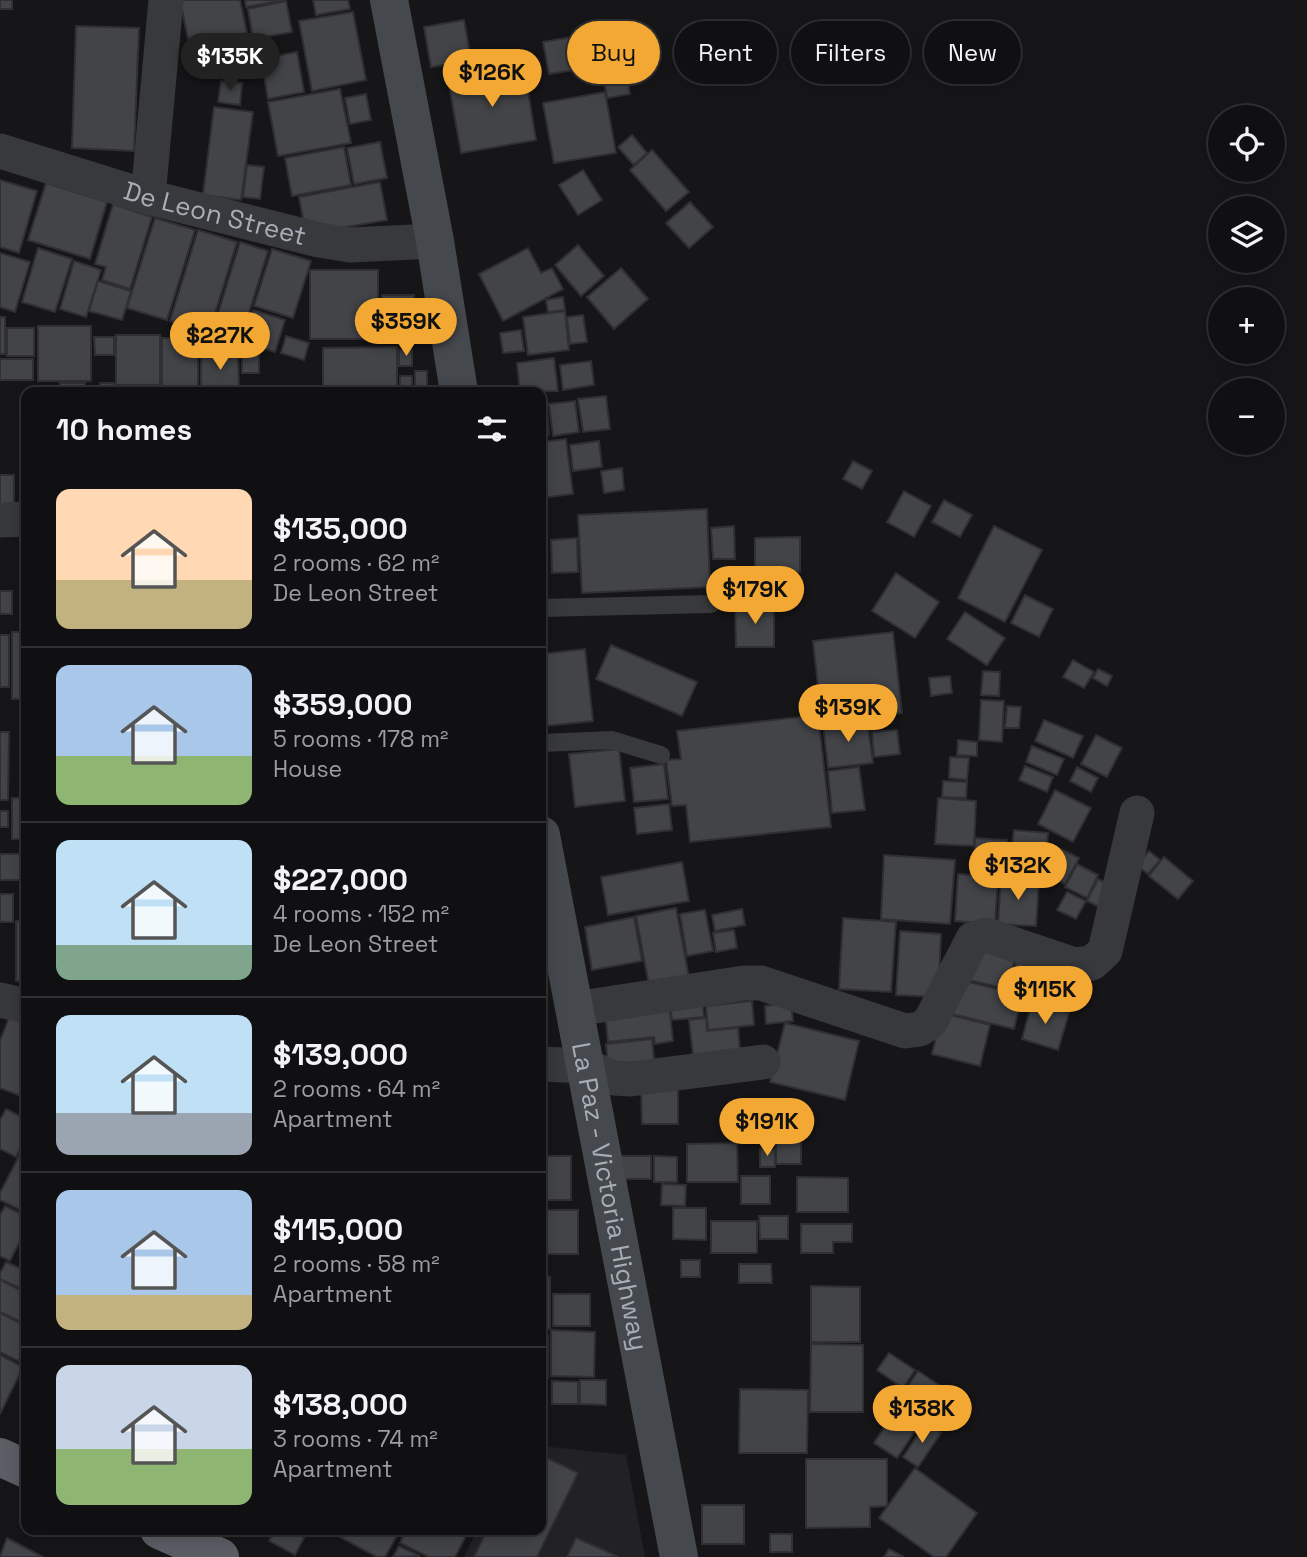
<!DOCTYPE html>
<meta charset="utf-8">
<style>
body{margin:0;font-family:"Space Grotesk",sans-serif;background:#19191b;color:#f1f3f6;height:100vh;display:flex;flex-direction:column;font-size:26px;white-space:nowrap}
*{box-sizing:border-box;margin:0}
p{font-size:23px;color:#9c9d9f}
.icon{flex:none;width:38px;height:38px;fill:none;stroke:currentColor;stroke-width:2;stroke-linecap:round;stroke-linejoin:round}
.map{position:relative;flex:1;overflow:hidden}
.details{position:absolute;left:21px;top:387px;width:525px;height:1148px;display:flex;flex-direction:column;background:#101012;border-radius:14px;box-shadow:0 4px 18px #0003,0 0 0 2px #303032}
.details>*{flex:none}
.hud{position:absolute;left:567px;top:21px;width:634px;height:63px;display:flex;gap:14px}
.controls{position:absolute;left:1208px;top:105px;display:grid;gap:14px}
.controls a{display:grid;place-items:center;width:77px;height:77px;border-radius:50%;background:#101012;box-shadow:0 4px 18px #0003,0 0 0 2px #303032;font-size:35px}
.price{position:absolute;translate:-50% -60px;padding:0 16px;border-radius:24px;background:#f3a833;color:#111;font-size:23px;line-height:46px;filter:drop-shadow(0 2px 4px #0008)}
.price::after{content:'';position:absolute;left:50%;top:42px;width:21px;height:16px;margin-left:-10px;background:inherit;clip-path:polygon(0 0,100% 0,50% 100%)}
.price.selected{background:#222;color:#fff}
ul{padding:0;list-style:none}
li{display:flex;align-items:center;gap:21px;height:175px;padding:0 35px}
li+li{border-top:2px solid #303032}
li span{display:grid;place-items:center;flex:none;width:196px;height:140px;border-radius:14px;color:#555}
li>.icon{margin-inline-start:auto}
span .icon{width:84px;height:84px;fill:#fffc;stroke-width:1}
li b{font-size:30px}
h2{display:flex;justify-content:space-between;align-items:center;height:84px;padding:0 35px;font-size:30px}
.tag{padding:0 24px;border-radius:32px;background:#101012;box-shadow:0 4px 18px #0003,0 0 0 2px #303032;font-size:24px;line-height:63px}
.tag.selected{background:#f3a833;color:#111}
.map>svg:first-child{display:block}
.built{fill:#222225}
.building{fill:#424448;stroke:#303034;stroke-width:2}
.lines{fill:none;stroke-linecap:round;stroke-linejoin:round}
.service{stroke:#37393d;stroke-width:18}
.minor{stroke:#37393d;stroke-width:35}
.secondary{stroke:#45484d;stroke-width:38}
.trunk{stroke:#5b5e65;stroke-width:38}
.labels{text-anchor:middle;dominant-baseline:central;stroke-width:6;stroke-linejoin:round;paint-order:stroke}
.street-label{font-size:26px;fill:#a8aeb8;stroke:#111113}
</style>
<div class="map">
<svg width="1307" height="1557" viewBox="0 0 1307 1557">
<rect width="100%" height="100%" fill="#161618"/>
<path class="built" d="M541,1446L626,1455L645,1557H464L477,1530H541Z"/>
<g class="building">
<rect x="0" y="0" width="12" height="9"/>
<path d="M180,0H240L247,33L189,44Z"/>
<path d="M245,0H284L246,7Z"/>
<path d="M313,0H348L350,9L316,15Z"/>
<path d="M286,1L292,32L253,39L248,9Z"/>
<path d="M353,12L366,80L312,91L299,21Z"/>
<path d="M464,20L471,60L431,67L424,27Z"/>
<path d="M76,26L139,28L134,151L72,148Z"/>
<path d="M600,32L606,65L549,74L543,42Z"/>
<path d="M297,52L304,92L268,99L261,59Z"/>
<path d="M625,65L630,94L607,98L602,69Z"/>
<path d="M524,66L536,140L461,153L448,79Z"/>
<path d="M221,81L242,83L240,105L218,102Z"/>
<path d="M340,89L351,143L278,156L268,102Z"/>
<path d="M605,92L616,153L554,163L543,103Z"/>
<path d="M366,94L371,120L350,124L345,98Z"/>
<path d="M214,107L253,112L241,200L203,195Z"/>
<path d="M632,135L647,153L634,165L618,147Z"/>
<path d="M380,142L387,178L354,184L347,148Z"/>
<path d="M344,147L351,185L292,196L285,158Z"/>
<path d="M652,150L689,192L666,211L630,170Z"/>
<path d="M247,165L264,167L260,199L243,197Z"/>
<path d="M583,170L602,200L578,215L559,185Z"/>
<path d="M0,180L37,191L19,253L0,247Z"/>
<path d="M380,182L387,220L306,234L299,197Z"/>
<path d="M46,183L107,202L90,259L28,240Z"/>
<path d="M690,202L713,227L689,248L666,223Z"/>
<path d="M113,204L152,217L130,289L102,280L106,267L95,264Z"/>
<path d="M155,218L195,230L167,320L127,308Z"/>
<path d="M198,230L237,242L209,333L170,321Z"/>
<path d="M240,242L268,251L240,342L212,333Z"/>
<path d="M578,245L604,276L581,296L555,265Z"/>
<path d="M38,248L72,259L55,312L22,302Z"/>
<path d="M528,248L541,273L552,268L563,289L503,321L479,274Z"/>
<path d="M272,249L311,261L293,318L254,306Z"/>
<path d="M0,253L30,262L15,312L0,307Z"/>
<path d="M74,261L101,270L86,317L60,309Z"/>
<path d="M621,268L648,299L614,329L587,297Z"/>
<rect x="310" y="270" width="68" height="69"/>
<path d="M98,281L131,291L122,320L89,311Z"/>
<path d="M382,295H414V324L382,325Z"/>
<path d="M563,297L565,310L548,312L546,300Z"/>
<path d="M253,310L285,320L275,352L243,342Z"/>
<path d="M565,311L569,350L528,355L523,317Z"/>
<path d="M583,315L587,342L570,344L567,317Z"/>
<rect x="0" y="317" width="5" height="37"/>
<rect x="38" y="326" width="53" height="55"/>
<rect x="7" y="328" width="27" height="28"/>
<path d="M521,330L524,351L503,353L500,333Z"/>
<rect x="116" y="335" width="44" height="50"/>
<path d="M286,336L309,343L304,360L281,353Z"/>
<path d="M94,337H114V355H95Z"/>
<rect x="162" y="338" width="36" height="54"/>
<path d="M397,347V387H323V348Z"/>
<rect x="399" y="350" width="13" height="16"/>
<rect x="242" y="351" width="17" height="22"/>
<path d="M201,352H238L239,392H201Z"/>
<path d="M554,358L558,391L520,392L517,363Z"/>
<rect x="0" y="359" width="33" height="21"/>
<path d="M591,361L594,385L563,390L560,365Z"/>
<rect x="415" y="371" width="12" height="19"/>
<rect x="400" y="376" width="12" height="15"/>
<rect x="60" y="383" width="25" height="9"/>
<rect x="100" y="383" width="14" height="9"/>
<rect x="117" y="388" width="40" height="4"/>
<rect x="340" y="390" width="46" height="2"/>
<path d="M606,396L610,429L583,432L578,399Z"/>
<path d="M575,401L579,432L553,436L549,404Z"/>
<path d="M547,412L549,435L541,436V413Z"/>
<path d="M566,439L573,494L541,498V442Z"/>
<path d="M599,441L602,467L573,471L570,445Z"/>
<path d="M853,461L872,471L862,489L843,479Z"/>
<path d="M622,468L624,490L604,493L601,471Z"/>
<rect x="0" y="475" width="14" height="33"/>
<path d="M904,491L931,506L914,537L887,522Z"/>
<path d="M944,500L972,515L960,537L932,522Z"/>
<path d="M707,509L710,587L582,593L578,515Z"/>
<path d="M734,526L735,559H713L711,528Z"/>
<path d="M994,526L1042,550L1005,622L958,598Z"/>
<path d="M800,537V572H755V538Z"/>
<path d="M577,538L578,572L552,573L551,540Z"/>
<path d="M896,573L939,602L915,638L872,611Z"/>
<rect x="0" y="591" width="12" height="23"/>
<path d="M1025,595L1053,609L1039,637L1011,623Z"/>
<path d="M735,605H774V647H736Z"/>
<path d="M965,612L1005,638L987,665L947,639Z"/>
<rect x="12" y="632" width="14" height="67"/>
<path d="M893,632L902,713L822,722L813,641Z"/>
<rect x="0" y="635" width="9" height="52"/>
<path d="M611,645L697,682L682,716L596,679Z"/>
<path d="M585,649L593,721L545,726L541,689V654Z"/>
<path d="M1073,660L1094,672L1084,688L1063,677Z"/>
<path d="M1098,669L1112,676L1107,686L1093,678Z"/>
<path d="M983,671L1000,672L999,696L981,695Z"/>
<path d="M950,676L952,693L931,696L929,678Z"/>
<path d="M981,700L1004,701L1002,742L979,740Z"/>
<path d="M1007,706L1021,707L1019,728H1005Z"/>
<path d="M818,715L831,827L690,842L686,805L672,806L666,760L681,759L677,731Z"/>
<path d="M867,719L873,763L828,768L823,724Z"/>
<path d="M1044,720L1083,736L1073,758L1035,741Z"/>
<path d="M897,730L900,754L874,757L872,732Z"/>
<path d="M0,732H9L8,800H0Z"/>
<path d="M1096,735L1122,748L1107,777L1081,764Z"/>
<path d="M958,740L977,742V756L957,755Z"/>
<path d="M1032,746L1064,759L1057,775L1026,762Z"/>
<path d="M619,749L625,801L575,807L569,754Z"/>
<path d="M950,757L969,758L967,780L949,778Z"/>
<path d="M664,764L668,799L634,802L630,768Z"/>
<path d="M1025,766L1053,777L1047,792L1019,780Z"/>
<path d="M859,767L865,810L832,813L828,771Z"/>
<path d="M1077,767L1098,778L1091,792L1070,781Z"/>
<path d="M943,781L967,782L966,798L942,797Z"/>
<path d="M1055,790L1091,808L1073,842L1038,824Z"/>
<rect x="12" y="798" width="14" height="41"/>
<path d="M938,798L976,801L974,846L935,844Z"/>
<path d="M669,804L672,830L637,834L634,808Z"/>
<rect x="0" y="811" width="8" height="16"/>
<path d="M1014,830L1048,833L1045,864L1010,861Z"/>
<path d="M975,838L1007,840L1005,875L973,874Z"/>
<path d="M1055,846L1079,858L1065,884L1042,872Z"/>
<path d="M1149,851L1160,860L1148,874L1137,865Z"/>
<rect x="0" y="854" width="24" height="26"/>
<path d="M884,855L955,860L950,924L881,919Z"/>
<path d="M1164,857L1193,881L1178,899L1149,876Z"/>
<path d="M682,862L689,901L608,915L601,877Z"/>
<path d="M1077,864L1098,875L1087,898L1065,887Z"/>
<path d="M958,874L998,877L995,924L955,921Z"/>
<path d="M1001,877L1039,880L1036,926L998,924Z"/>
<path d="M1098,879L1118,889L1107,911L1087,901Z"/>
<path d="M1067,892L1086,901L1076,919L1057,910Z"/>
<rect x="0" y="894" width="13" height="28"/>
<rect x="22" y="896" width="4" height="21"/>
<path d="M676,908L689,978L649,985L636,916Z"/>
<path d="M742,909L745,925L715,931L712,915Z"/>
<path d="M705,910L713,951L687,956L680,914Z"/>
<path d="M634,917L642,961L592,970L585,927Z"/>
<path d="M843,918L896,922L891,992L839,989Z"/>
<rect x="16" y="921" width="10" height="60"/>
<path d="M734,930L737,948L716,952L713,933Z"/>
<path d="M900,931L941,934L938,997L896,995Z"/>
<path d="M978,942L1017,951L1007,989L969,980Z"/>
<path d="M1017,960L1042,965L1035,993L1011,987Z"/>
<path d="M1051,966L1082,981L1069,1011L1037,997Z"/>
<path d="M960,980L1022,995L1014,1029L952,1014Z"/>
<path d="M702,999L704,1017L672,1020L670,1003Z"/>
<path d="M752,1001L754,1025L708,1030L706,1006Z"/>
<path d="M1032,1002L1069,1013L1058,1050L1022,1039Z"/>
<path d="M791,1003L793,1021L766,1024L765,1006Z"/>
<path d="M669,1005L673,1041L655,1044L654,1037L608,1042L605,1012Z"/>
<path d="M942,1013L990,1025L980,1066L932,1054Z"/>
<path d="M10,1015L26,1020V1098L0,1088V1041Z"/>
<path d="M706,1018L707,1031L738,1028L740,1050L693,1055L689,1020Z"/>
<path d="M785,1023L859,1041L845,1100L770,1082Z"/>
<path d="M652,1039L655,1068L609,1073L606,1044Z"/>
<path d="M641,1087H678V1124H642Z"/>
<path d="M6,1109L26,1119V1137L16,1157L0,1149V1120Z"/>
<rect x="776" y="1133" width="25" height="31"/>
<path d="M737,1143L738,1182H687V1144Z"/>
<path d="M760,1149L775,1150V1167H760Z"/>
<path d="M22,1150L26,1152V1213L0,1200V1193Z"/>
<rect x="541" y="1156" width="30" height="44"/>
<rect x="620" y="1156" width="31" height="23"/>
<path d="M654,1156L677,1157V1182H654Z"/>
<rect x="741" y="1176" width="29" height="28"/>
<path d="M797,1177L848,1178V1212H797Z"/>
<path d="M662,1184L686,1185L685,1206L661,1205Z"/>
<path d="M5,1206L26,1216V1229L10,1261L0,1256V1215Z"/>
<path d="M673,1208H706V1240L673,1239Z"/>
<rect x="545" y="1210" width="33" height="44"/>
<path d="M759,1216H788V1239H760Z"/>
<rect x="711" y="1221" width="46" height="32"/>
<path d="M801,1224H852V1242H833V1253H801Z"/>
<rect x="681" y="1260" width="19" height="17"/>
<path d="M6,1262L26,1271V1281L22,1289L0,1279V1273Z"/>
<path d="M739,1264H771L772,1283H739Z"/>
<rect x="541" y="1277" width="9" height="52"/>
<path d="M0,1280L26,1293V1324L0,1312Z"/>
<path d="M811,1286L860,1287V1342H811Z"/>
<rect x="553" y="1294" width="37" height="32"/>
<path d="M0,1313L26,1326V1345L18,1361L0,1352Z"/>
<path d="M551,1330L595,1332L594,1377L551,1376Z"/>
<rect x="541" y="1336" width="7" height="41"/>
<path d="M811,1344L863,1345V1412H810Z"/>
<path d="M889,1353L915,1370L903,1388L877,1370Z"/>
<path d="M0,1355L23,1367L0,1414Z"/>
<path d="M918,1371L945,1389L924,1421L897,1403Z"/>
<path d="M580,1380H606V1405L580,1404Z"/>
<path d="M552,1381L578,1382V1404H552Z"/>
<path d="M740,1389L808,1390L807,1453H739Z"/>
<path d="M898,1407L921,1422L897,1458L874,1443Z"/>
<path d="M926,1423L941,1433L918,1467L903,1457Z"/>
<path d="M541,1455L578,1473L537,1557H474L487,1530H541Z"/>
<path d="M806,1459H887V1506L870,1507V1527L806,1528Z"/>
<path d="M915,1468L977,1513L946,1557H934L879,1518Z"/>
<rect x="702" y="1505" width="42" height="39"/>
<path d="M276,1530H290L304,1538L295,1555L269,1541Z"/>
<path d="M327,1530H400L385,1557H377Z"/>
<path d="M406,1530H469L455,1557H429L400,1543Z"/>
<rect x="770" y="1534" width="22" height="18"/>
<path d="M7,1538L43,1557H0Z"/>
<path d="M576,1538L606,1551L618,1557H567Z"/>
<path d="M399,1546L420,1556L393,1557Z"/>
<path d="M889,1549L904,1557H884Z"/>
</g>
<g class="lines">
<g class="service">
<path d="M541,608L711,604"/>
<path d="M541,743L612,740L661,755"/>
</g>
<g class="minor">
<path id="s1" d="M0,151L148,197L319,240L350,245L435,241"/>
<path d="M148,197L166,0"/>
<path d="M0,520L26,519"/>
<path d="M0,1000L26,1006"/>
<path d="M575,1009L744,983H761L905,1031L920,1029L930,1022L973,939L986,935L1075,965L1092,963L1105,951L1137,813"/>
<path d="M541,1064L586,1066L614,1078L631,1079L763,1062"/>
</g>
<g class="secondary">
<path d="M389,0L435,241L459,392"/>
<path id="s2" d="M541,835L679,1557"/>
</g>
<g class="trunk">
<path d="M0,1457L26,1469"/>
<path d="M159,1530L220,1557"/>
</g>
</g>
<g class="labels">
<g class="street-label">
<text stroke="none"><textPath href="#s1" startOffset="224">De Leon Street</textPath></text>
<text stroke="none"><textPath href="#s2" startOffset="368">La Paz - Victoria Highway</textPath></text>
</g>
</g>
</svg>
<div class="controls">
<a><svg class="icon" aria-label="locate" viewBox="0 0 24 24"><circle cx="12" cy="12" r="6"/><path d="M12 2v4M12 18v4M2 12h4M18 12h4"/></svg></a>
<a><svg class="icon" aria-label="layers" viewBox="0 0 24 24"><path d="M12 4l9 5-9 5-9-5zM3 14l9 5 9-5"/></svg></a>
<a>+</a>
<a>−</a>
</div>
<b class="price selected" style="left:230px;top:93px">$135K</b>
<b class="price" style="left:492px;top:109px">$126K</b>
<b class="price" style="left:406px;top:358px">$359K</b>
<b class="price" style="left:220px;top:372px">$227K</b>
<b class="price" style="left:755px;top:626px">$179K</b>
<b class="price" style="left:848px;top:744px">$139K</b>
<b class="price" style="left:1018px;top:902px">$132K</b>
<b class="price" style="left:1045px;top:1026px">$115K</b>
<b class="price" style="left:767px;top:1158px">$191K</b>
<b class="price" style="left:922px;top:1445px">$138K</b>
<div class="hud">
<a class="tag selected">Buy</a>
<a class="tag">Rent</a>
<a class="tag">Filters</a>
<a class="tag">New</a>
</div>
<section class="details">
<h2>10 homes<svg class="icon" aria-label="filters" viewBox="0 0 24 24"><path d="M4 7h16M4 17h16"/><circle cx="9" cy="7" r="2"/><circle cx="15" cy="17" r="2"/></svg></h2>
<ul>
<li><span style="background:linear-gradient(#ffd9b3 65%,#c2b280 0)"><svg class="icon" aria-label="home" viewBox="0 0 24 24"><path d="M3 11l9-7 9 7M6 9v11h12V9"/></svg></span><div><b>$135,000</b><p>2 rooms · 62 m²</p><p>De Leon Street</p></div></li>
<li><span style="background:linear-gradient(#a9c7e8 65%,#8fb573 0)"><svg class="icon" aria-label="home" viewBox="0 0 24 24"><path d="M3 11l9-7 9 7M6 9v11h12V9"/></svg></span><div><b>$359,000</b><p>5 rooms · 178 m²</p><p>House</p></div></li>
<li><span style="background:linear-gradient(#bfe0f5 75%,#7fa58c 0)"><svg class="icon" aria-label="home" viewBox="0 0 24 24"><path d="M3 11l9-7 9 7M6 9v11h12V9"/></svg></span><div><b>$227,000</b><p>4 rooms · 152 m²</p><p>De Leon Street</p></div></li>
<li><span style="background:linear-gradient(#bfe0f5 70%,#9aa5b1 0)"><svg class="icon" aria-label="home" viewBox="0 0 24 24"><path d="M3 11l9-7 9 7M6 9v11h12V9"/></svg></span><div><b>$139,000</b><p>2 rooms · 64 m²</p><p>Apartment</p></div></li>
<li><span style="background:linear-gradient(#a9c7e8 75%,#c2b280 0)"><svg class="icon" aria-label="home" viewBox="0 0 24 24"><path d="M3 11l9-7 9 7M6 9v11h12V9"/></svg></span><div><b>$115,000</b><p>2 rooms · 58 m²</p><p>Apartment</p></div></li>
<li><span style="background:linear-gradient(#c9d6e8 60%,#8fb573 0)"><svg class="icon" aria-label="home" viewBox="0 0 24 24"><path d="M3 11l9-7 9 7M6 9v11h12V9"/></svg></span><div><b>$138,000</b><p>3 rooms · 74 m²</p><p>Apartment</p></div></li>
</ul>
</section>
</div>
